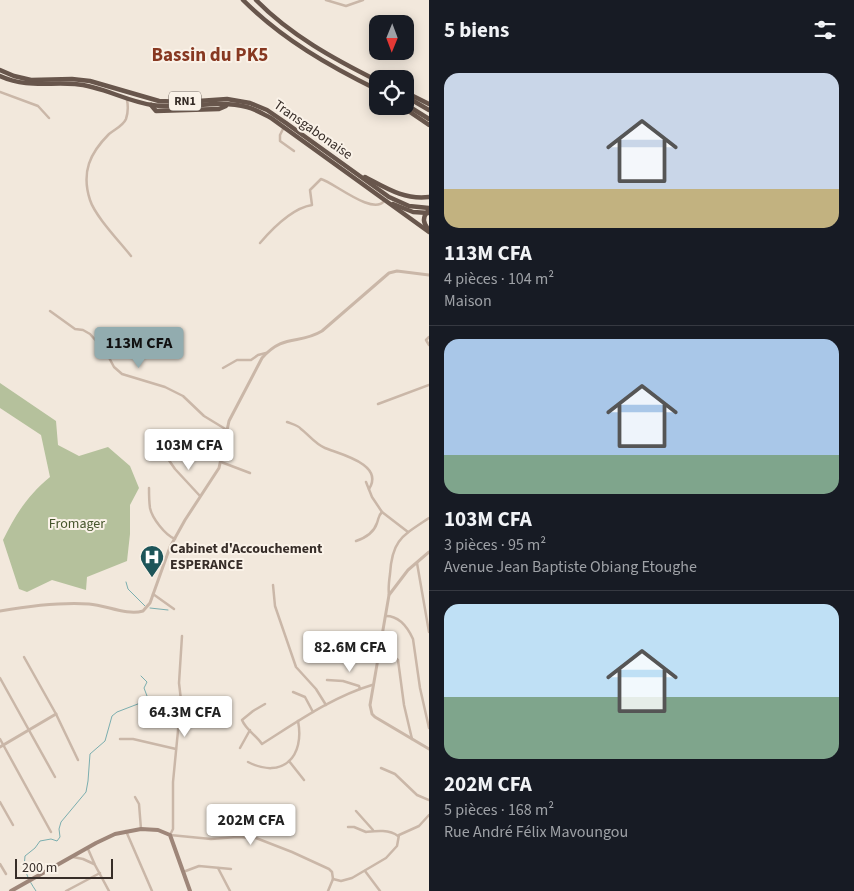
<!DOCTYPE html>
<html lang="fr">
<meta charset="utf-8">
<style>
body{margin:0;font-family:"Source Sans 3",sans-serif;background:#20242c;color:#f1f3f6;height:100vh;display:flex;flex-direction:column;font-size:19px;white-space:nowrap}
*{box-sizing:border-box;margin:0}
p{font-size:16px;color:#9ea1a6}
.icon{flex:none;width:28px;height:28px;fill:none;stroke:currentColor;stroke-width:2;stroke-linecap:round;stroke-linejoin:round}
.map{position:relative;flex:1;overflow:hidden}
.sheet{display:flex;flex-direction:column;background:#171b24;width:425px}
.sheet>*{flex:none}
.needle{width:32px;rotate:181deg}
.fabs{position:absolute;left:369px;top:15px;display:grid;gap:10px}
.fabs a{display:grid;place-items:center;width:45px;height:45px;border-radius:10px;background:#171b24;box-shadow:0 2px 12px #0003;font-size:25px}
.scale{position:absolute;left:15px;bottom:12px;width:98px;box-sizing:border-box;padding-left:5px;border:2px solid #372d28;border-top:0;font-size:14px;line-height:18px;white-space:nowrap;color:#372d28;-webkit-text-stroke:4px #faf2e8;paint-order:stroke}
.price{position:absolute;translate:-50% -42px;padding:0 11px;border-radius:5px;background:#fff;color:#222;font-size:16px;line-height:32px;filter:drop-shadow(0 1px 2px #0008)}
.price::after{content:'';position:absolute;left:50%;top:30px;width:15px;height:11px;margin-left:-8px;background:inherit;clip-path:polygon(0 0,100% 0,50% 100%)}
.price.selected{background:#92acaf;color:#111}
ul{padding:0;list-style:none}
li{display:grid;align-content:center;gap:10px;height:265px;padding:0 15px}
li+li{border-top:1px solid #363941}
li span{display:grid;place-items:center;height:155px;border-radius:15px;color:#555}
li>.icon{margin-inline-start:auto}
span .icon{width:90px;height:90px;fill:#fffc;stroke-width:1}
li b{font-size:21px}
h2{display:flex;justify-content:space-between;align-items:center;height:60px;padding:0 15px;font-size:21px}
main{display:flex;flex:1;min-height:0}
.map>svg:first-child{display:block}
.green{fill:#b5c19c}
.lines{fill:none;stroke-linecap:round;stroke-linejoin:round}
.stream{stroke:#7baeaf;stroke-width:1}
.minor{stroke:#cab7a8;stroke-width:2.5}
.tertiary{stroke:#cab7a8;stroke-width:3}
.secondary{stroke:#9e8679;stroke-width:4}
.trunk{stroke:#68564c;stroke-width:4.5}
.labels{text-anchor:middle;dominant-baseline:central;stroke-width:4;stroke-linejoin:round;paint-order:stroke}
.shield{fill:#faf2e8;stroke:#726862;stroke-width:1}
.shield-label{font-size:12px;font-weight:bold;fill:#372d28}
.street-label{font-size:14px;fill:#372d28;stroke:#faf2e8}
.park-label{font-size:14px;fill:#46552c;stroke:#faf2e8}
.poi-label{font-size:14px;font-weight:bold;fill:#372d28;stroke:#faf2e8;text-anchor:start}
.district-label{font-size:19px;font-weight:bold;fill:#873821;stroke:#faf2e8}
</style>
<main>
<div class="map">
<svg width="429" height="891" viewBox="0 0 429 891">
<rect width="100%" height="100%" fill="#f2e8dc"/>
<path class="green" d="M0,383L56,421L58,445L79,456L108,447L130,466L139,488L130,505V534L127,561L87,577L86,590L52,580L27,592L19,589L3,540C16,514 27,496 50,477L41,435L0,408Z"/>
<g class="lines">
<g class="stream">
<path d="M126,582L128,589L145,606"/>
<path d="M150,608L168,610"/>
<path d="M36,891C28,879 23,870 25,856L35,848L40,841L51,839L57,841L60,837L59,829L61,822L86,792L88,781L90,754L105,741L112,716L117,712L143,702L147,696L144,688L147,682L141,676"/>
</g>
<g class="minor">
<path d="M326,0L346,6L363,0"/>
<path d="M0,92L38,106L49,118"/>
<path d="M127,100C128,105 128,113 126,119C123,126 115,129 109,134C90,153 81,172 90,200C95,216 120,242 131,256"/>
<path d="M284,127L280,135V141L294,151"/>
<path d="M260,243C272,229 293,208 312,205L310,190L321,179C333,182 373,216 384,201"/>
<path d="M50,311L75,329L83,330L90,334L106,352L114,367L122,374L165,387L183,396L204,416L227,430"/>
<path d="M429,337L426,340L429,345"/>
<path d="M223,368L237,360H251L258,355L266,353"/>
<path d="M378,404L429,385"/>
<path d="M287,422C292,424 298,425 301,429C309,435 315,444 325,448C339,454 385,464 369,489"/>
<path d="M166,456L175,469L200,496"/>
<path d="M221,462L250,473"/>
<path d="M366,482L372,497L382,512L408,532"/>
<path d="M149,488C149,495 149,501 150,508C152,518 165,535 175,539"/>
<path d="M356,541C365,538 374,532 377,523C379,518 378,516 382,512"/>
<path d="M417,563L429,632"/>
<path d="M273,585L275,606L296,667L316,689L326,705"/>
<path d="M153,594L174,609"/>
<path d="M389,595C388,588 389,581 390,574C392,540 402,536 429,518"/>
<path d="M386,616C399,616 408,628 413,639L420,688L429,728"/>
<path d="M182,636L179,683L181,700L173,782V829L170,835L211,839L237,837L256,838L292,852L329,869L332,872L333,879"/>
<path d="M379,652L392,655L398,660L404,705L412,739"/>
<path d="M24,657L56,714L78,760"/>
<path d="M0,678L55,777"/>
<path d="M327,680L343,681L359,686L360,689"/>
<path d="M293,692L305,697L313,712"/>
<path d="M265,704L253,711L242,720C246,730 256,735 262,744C297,722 332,697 372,685"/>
<path d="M0,739L51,832"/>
<path d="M120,739H133L176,749"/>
<path d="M240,748L250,730"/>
<path d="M289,761L304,780"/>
<path d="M248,762C283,780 305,756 298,721"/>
<path d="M381,768L395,774L417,795L429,800"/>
<path d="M135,797L139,804L141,829"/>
<path d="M0,802L13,825"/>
<path d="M356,811L373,830"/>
<path d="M348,827H354L366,832C375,831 389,829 398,836"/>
<path d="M126,831L152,891"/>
<path d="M88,849L95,865L109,891"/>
<path d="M73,857L83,859L94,864"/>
<path d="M0,864L6,874"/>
<path d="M218,868L230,891"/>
<path d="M365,871L380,891"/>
<path d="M183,872L199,866L231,869"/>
<path d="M333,879L341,881L352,878L386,858L397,846L399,835L419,826L429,815"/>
<path d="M66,891L100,873"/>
<path d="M328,891L333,879"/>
</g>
<g class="tertiary">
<path d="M429,552L408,570L389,595L370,705L372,714L375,717L429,749"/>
<path d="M0,611C29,606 59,602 89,604C106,605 127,616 143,611L150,603L170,547L185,520L219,468L229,421L262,358C284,333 299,345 322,331L389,273L397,271L429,275"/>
<path d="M0,747L56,714"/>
</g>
<path class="secondary" d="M11,891L96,843L115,834L141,829L158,830L170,835L190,891"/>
<g class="trunk">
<path d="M243,0C282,39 329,66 378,90"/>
<path d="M256,0C290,35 334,59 378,81"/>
<path d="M0,70L14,76L31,80L72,79L90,81L159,101L184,102L227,99L250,103L267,110L286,123L389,197L409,206L429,208"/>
<path d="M0,76C26,88 48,82 75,84C102,86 125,101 152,105C183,110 216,99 247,107C255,109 263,114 271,118L429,232"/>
<path d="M405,92L429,104"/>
<path d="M405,96L429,110"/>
<path d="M405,104L429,119"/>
<path d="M151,105L156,111L219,109L226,106"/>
<path d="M401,106L429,125"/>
<path d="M365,177C386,188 404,200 429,197"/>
<path d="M393,204L413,212L429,213"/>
<path d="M428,211C422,218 423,223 429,230"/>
</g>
</g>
<defs>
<g id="hospital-pin" transform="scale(1.25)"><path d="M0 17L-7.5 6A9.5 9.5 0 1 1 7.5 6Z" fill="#1d5559" stroke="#faf2e8"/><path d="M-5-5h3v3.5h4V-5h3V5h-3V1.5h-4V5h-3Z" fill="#fff"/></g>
</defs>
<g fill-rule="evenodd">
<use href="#hospital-pin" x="152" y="557"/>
</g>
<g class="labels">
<rect class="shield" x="169" y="91.5" width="32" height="19" rx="4"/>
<g class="shield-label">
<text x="185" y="101">RN1</text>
</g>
<g class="street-label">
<text transform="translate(313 130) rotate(35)">Transgabonaise</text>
</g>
<g class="park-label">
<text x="77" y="524">Fromager</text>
</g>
<g class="poi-label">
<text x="170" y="549">Cabinet d'Accouchement<tspan x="170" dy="16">ESPERANCE</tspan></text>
</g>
<g class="district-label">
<text x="210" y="55">Bassin du PK5</text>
</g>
</g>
</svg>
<div class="fabs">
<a><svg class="needle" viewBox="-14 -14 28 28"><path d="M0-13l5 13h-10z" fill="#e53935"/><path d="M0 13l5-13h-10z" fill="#9ea1a6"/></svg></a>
<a><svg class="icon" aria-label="locate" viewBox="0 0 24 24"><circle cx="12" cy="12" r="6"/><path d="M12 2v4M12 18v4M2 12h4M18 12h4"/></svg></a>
</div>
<div class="scale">200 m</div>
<b class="price selected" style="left:139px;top:369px">113M CFA</b>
<b class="price" style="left:189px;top:471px">103M CFA</b>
<b class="price" style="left:350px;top:673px">82.6M CFA</b>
<b class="price" style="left:185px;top:738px">64.3M CFA</b>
<b class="price" style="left:251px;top:846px">202M CFA</b>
</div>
<section class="sheet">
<h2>5 biens<svg class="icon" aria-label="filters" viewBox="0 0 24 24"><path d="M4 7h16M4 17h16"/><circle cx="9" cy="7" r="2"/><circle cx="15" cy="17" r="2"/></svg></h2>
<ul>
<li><span style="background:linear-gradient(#c9d6e8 75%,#c2b280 0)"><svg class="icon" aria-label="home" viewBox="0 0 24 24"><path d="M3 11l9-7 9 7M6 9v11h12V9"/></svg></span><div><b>113M CFA</b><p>4 pièces · 104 m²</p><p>Maison</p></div></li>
<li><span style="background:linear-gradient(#a9c7e8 75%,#7fa58c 0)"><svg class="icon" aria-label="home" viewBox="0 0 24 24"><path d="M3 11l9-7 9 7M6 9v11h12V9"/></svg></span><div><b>103M CFA</b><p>3 pièces · 95 m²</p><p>Avenue Jean Baptiste Obiang Etoughe</p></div></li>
<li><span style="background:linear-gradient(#bfe0f5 60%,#7fa58c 0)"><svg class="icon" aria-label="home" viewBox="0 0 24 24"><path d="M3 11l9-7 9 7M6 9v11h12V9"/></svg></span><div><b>202M CFA</b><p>5 pièces · 168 m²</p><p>Rue André Félix Mavoungou</p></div></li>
</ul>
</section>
</main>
